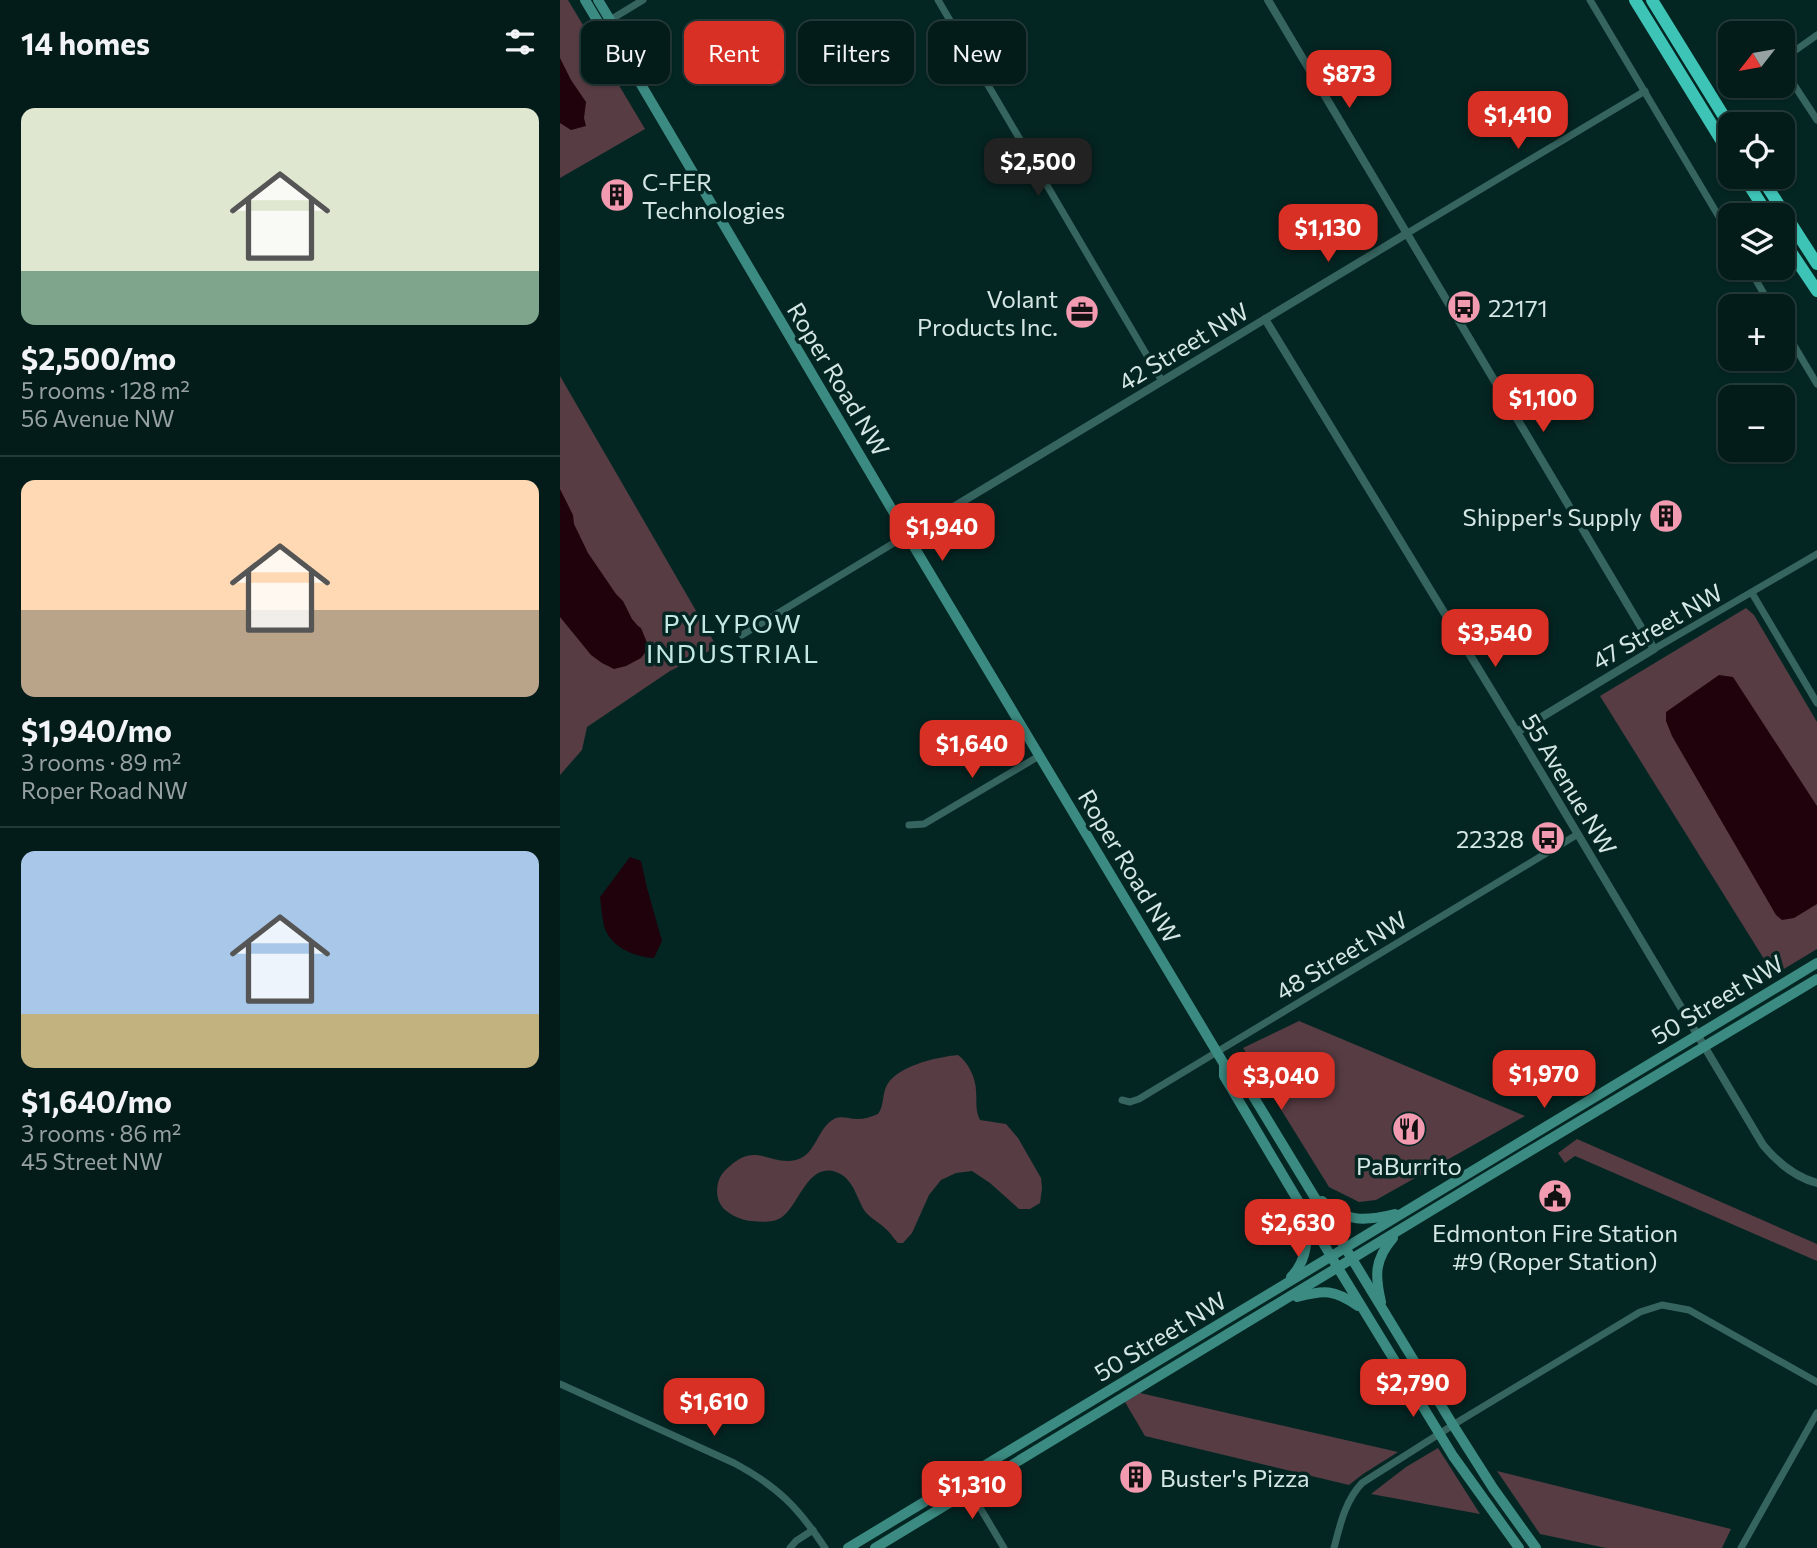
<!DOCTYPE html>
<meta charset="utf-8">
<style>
body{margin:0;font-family:Commissioner,sans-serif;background:#112927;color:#f1f3f6;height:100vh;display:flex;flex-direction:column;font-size:26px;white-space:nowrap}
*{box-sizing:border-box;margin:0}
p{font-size:23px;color:#97a1a2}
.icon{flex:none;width:38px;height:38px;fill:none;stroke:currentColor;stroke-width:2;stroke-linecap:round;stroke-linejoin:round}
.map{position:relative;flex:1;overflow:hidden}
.panel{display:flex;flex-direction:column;background:#031c1a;width:560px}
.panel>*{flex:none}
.banner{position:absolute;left:21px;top:21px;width:665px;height:63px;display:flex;gap:14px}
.needle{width:46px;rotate:239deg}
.buttons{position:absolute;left:1158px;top:21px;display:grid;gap:14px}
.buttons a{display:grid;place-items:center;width:77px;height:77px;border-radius:14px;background:#031c1a;box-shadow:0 2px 5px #0004,0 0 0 2px #243a39;font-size:35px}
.price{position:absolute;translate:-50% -60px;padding:0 16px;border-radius:14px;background:#d93025;color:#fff;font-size:23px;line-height:46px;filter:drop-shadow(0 2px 4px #0008)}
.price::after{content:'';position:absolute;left:50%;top:42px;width:21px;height:16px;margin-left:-10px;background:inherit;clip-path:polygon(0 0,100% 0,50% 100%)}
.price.on{background:#222;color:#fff}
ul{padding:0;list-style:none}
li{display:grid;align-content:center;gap:14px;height:371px;padding:0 21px}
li+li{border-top:2px solid #243a39}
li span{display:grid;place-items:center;height:217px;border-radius:14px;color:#555}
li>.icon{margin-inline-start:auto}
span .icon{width:126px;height:126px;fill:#fffc;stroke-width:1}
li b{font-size:30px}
h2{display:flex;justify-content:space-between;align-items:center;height:84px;padding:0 21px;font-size:30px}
.chip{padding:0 24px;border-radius:14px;background:#031c1a;box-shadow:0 2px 5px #0004,0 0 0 2px #243a39;font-size:24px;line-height:63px}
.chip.on{background:#d93025;color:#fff}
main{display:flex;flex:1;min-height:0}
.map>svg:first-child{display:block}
.green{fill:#573c43}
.water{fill:#1f020b}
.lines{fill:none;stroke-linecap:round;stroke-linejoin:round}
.minor{stroke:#36645f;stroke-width:7}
.tertiary{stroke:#36645f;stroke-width:8}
.secondary{stroke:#3c8b82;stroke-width:10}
.motorway{stroke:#3dc4b6;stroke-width:12}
.labels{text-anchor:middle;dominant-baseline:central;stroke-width:7;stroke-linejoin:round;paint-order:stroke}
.poi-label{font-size:24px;fill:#d5e7e4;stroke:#042623;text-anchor:start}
.street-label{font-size:24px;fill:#d5e7e4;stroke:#042623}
.neighbourhood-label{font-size:26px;letter-spacing:2px;fill:#c4e9e4;stroke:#042623}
</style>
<main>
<section class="panel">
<h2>14 homes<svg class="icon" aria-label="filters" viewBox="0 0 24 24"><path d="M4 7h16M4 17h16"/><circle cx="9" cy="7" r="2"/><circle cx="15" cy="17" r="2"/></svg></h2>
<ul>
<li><span style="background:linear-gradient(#dfe7d0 75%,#7fa58c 0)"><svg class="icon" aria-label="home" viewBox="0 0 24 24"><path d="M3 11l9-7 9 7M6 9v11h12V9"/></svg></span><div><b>$2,500/mo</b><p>5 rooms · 128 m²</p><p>56 Avenue NW</p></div></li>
<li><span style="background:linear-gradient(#ffd9b3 60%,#b9a48a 0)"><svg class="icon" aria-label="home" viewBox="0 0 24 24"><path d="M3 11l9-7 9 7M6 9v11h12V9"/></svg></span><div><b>$1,940/mo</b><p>3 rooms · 89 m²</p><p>Roper Road NW</p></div></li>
<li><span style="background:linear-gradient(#a9c7e8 75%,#c2b280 0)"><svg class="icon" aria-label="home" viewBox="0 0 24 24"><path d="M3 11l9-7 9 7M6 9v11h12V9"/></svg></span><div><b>$1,640/mo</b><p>3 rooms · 86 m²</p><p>45 Street NW</p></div></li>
</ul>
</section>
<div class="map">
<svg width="1257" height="1548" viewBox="0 0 1257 1548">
<rect width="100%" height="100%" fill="#042623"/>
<g class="green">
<path d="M0,0H8L85,129L0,178Z"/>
<path d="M0,376L157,647L110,671L27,727L22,750L0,775Z"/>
<path d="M1186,608L1194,615L1257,722V949L1214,975L1040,696Z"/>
<path d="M739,1021L965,1116L816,1200L799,1202L769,1187L683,1048Z"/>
<path d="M398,1055C408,1062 416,1078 416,1091C417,1102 415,1110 420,1120L446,1124L458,1138L481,1178L482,1188L480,1203L470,1209H459L430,1183L412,1171L396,1173L381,1180L369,1195L352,1233L343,1243H338C334,1239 332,1235 328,1231C321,1223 309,1218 304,1210C296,1196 293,1178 276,1172C248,1162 239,1205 222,1217C214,1223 201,1222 191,1221C181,1220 170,1215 163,1208C157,1201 156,1192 158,1183C160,1175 164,1171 170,1166C197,1142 209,1166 236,1160C257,1155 257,1126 276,1118C282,1116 290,1119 297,1119C304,1119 311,1117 318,1114C324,1106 322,1097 326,1087C335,1066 377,1057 398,1055Z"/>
<path d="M1017,1139L1257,1244V1261L1015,1156L1005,1163L998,1153Z"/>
<path d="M580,1393L838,1452L803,1474L789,1485L585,1436L565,1402Z"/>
<path d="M878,1448L920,1514L811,1494L846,1467Z"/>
<path d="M937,1471L1171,1529L1162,1548H1046L980,1534Z"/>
</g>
<g class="water">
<path d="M0,58L11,80L26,102L24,118L26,126L11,130L0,123Z"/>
<path d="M0,489L13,515L14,524L28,553L56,594L63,601L72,619L78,626L81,628L88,645V649L81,658L66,666L54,669L42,663L31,655L0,617Z"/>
<path d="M1159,675L1173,677L1257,806V904L1234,918L1222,920L1216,915L1112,736L1106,721V712Z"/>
<path d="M70,857L81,861L87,888L102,941L94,958C74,957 50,947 44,926C42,916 41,906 40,897Z"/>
</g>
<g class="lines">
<g class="minor">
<path d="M378,0L602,381"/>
<path d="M1030,0L1171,237"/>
<path d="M50,20L83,0"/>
<path d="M1223,59L1257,35"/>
<path d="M1223,68L1257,120"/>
<path d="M846,234L1085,91"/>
<path d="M1189,268L1211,306"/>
<path d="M1223,327L1257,384"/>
<path d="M1192,593L1257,703"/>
<path d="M182,635L347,535"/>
<path d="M1094,649L1257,554"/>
<path d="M349,825L364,824L479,756"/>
<path d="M562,1100L570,1102L579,1099L1018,834"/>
<path d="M0,1384L174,1463C217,1486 238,1507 265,1548"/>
<path d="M403,1479L444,1548"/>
<path d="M230,1548L236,1541L253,1530"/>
<path d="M774,1548C780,1525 785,1501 802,1483L901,1420L1080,1312L1102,1305L1129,1310L1257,1382"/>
<path d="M1181,1548L1257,1413"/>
</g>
<g class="tertiary">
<path d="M708,0L1094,649L957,732"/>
<path d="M705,319L957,732L1203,1145C1217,1162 1235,1177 1257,1183"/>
<path d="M347,535L846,234"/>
</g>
<g class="secondary">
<path d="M25,0L66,69L76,76L347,535L664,1064V1076L778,1268L893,1456L959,1548"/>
<path d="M38,0L76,63V76"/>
<path d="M664,1064L676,1068L893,1425L933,1488L976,1548"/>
<path d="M762,1201C786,1223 806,1221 835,1214"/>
<path d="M731,1277C746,1262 750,1237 744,1217"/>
<path d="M737,1297C764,1290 774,1289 798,1306"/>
<path d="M821,1302C815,1276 814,1260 833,1238"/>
<path d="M288,1548L1257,963"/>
<path d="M315,1548L920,1181L1257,979"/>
</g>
<g class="motorway">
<path d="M1075,0L1171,156"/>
<path d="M1092,0L1171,128"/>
<path d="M1184,177L1208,215"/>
<path d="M1201,177L1257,264"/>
<path d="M1223,240L1257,291"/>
</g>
</g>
<defs>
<g id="building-disc" transform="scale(1.75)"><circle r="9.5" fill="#f29ab0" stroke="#042623"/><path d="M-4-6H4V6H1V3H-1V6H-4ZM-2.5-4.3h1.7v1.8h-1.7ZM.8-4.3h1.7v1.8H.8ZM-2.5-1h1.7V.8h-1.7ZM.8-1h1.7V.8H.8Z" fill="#111"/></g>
<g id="bus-disc" transform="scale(1.75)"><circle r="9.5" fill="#f29ab0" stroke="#042623"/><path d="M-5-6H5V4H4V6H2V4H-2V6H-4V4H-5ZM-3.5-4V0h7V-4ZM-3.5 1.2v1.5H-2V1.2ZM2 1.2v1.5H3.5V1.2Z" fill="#111"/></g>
<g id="office-disc" transform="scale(1.75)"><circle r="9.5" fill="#f29ab0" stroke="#042623"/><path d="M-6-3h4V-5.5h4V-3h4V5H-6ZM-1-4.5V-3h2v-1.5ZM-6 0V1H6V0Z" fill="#111"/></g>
<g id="restaurant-disc" transform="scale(1.75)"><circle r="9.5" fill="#f29ab0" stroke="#042623"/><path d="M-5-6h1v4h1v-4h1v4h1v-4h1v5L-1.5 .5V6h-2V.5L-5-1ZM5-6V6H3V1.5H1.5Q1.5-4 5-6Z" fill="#111"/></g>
<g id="civic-disc" transform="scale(1.75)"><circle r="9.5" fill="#f29ab0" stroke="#042623"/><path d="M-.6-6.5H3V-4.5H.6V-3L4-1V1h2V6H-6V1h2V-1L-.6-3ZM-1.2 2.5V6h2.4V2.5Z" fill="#111"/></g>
</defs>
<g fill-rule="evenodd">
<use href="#building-disc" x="57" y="195"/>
<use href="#bus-disc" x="904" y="307"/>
<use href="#office-disc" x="522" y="312"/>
<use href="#building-disc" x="1106" y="516"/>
<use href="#bus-disc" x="988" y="838"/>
<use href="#restaurant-disc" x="849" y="1129"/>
<use href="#civic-disc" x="995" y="1196"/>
<use href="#building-disc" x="576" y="1477"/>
</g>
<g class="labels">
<g class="poi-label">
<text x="82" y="181">C-FER<tspan x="82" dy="28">Technologies</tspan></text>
<text x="498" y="298" text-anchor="end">Volant<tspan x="498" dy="28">Products Inc.</tspan></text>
<text x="928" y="307">22171</text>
<text x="1082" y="516" text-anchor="end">Shipper's Supply</text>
<text x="964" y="838" text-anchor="end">22328</text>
<text x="849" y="1165" text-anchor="middle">PaBurrito</text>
<text x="995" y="1232" text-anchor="middle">Edmonton Fire Station<tspan x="995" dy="28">#9 (Roper Station)</tspan></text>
<text x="600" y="1477">Buster's Pizza</text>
</g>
<g class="street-label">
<text transform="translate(623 346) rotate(-31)">42 Street NW</text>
<text transform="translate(279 379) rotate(59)">Roper Road NW</text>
<text transform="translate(1097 626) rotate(-30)">47 Street NW</text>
<text transform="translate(1010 784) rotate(59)">55 Avenue NW</text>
<text transform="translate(570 866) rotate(59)">Roper Road NW</text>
<text transform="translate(781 955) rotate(-31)">48 Street NW</text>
<text transform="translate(1157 999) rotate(-31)">50 Street NW</text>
<text transform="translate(600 1336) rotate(-31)">50 Street NW</text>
</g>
<g class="neighbourhood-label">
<text x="173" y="622">PYLYPOW<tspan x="173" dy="30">INDUSTRIAL</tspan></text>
</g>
</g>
</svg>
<div class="buttons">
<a><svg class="needle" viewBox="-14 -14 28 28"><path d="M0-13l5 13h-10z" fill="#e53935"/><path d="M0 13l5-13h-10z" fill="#97a1a2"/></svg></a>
<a><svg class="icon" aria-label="locate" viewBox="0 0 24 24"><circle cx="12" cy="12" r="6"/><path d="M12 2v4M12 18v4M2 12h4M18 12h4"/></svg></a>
<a><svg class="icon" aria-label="layers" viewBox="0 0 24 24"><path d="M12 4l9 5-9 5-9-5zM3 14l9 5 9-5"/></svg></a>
<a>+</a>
<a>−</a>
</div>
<b class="price" style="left:789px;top:110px">$873</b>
<b class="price" style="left:958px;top:151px">$1,410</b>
<b class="price on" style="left:478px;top:198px">$2,500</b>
<b class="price" style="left:768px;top:264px">$1,130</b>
<b class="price" style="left:983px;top:434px">$1,100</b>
<b class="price" style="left:382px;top:563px">$1,940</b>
<b class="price" style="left:935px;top:669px">$3,540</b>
<b class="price" style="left:412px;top:780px">$1,640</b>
<b class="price" style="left:984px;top:1110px">$1,970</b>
<b class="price" style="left:721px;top:1112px">$3,040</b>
<b class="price" style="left:738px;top:1259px">$2,630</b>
<b class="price" style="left:853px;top:1419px">$2,790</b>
<b class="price" style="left:154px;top:1438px">$1,610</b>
<b class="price" style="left:412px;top:1521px">$1,310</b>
<div class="banner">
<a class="chip">Buy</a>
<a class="chip on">Rent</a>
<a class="chip">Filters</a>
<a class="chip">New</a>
</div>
</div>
</main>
